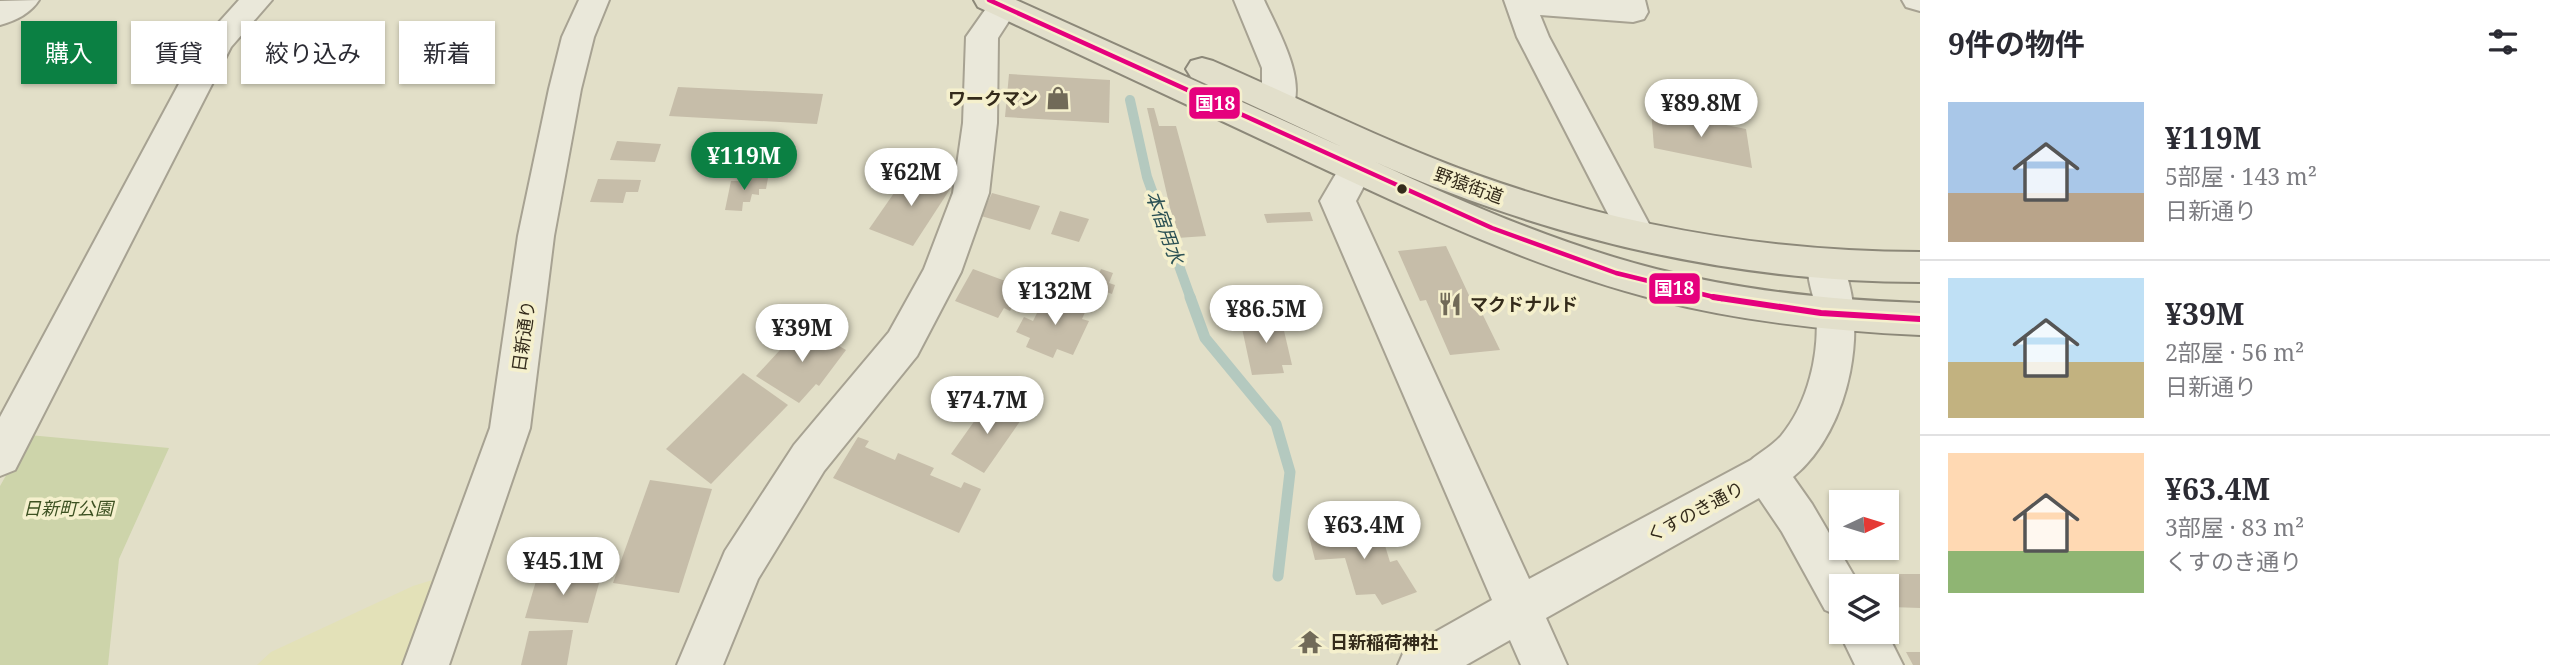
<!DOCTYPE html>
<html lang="ja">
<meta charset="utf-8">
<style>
body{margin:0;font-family:"Noto Serif","Noto Sans JP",serif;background:#f7f7f7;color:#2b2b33;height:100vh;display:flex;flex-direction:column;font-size:26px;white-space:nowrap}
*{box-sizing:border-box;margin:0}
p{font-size:23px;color:#7c7c81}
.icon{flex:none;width:38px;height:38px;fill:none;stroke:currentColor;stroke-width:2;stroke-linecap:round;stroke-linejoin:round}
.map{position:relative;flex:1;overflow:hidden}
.drawer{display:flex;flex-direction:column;background:#fff;width:630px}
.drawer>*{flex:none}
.guide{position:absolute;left:21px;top:21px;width:665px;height:63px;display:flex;gap:14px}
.needle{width:46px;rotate:86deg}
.buttons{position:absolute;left:1829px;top:490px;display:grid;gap:14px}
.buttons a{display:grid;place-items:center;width:70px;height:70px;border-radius:0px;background:#fff;box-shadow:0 2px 5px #0004;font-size:35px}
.price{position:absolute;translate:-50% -60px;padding:0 16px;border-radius:24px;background:#fff;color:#222;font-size:23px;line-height:46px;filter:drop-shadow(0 2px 4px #0008)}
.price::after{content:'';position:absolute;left:50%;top:42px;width:21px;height:16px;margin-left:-10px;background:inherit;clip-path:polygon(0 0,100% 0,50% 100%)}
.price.current{background:#0b8043;color:#fff}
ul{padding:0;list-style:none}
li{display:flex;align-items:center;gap:21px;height:175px;padding:0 28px}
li+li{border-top:2px solid #e1e1e2}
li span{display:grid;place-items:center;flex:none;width:196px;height:140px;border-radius:0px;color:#555}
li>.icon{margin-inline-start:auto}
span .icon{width:84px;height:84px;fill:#fffc;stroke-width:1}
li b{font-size:30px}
h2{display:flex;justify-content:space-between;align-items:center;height:84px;padding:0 28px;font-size:30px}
.tag{padding:0 24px;border-radius:0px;background:#fff;box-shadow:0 2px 5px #0004;font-size:24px;line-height:63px}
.tag.current{background:#0b8043;color:#fff}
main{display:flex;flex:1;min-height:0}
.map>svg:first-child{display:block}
.farmland{fill:#e3e1b8}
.green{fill:#cdd4aa}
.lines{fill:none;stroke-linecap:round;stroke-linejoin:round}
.stream-far1{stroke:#b4c9bf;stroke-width:10}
.stream{stroke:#b4c9bf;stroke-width:11}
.building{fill:#c6bda9}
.minor-casing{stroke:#a7a292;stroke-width:4}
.major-casing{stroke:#8c8879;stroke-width:4}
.minor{fill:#eae8da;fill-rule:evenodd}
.major{fill:#e2dfcb;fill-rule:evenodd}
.bus-1-far1-casing{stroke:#f5f0cd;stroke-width:9}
.bus-1-casing{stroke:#f5f0cd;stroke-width:11}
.bus-1-far1{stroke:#e5007d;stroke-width:4.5}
.bus-1{stroke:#e5007d;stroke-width:6}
.bus-dot{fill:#342b1b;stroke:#f5f0cd;stroke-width:2.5}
.labels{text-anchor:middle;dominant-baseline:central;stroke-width:7;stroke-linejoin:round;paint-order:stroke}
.poi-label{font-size:18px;font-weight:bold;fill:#342b1b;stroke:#f5f0cd;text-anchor:start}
.street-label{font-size:18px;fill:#342b1b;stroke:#f5f0cd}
.park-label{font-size:18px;font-style:italic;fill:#3d5122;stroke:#f5f0cd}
.water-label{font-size:19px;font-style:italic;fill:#2a5054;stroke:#f5f0cd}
.line-badge{stroke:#f5f0cd;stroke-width:2.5}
.badge-label{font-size:19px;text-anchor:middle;font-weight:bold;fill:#fff}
</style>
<main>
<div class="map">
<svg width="1920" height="665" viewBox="0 0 1920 665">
<rect width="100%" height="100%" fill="#e2dfc8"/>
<path class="farmland" d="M439,578L406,665H257L271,652L413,586Z"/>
<path class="green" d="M29,435L169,448L119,559L108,665H0V486Z"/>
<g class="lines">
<path class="stream-far1" d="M1130,100L1147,177L1191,299"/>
<path class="stream" d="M1190,297L1205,338L1276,424L1290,472L1278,576"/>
</g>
<g class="building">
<path d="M1009,74L1110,80L1109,123L1005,117Z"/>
<path d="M678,87L823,94L817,124L669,116Z"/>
<path d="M1147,108H1154L1159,126H1176L1206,236L1177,238Z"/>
<path d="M1651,110L1746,129L1752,168L1654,148Z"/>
<path d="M617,141L661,144L655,162L610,160Z"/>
<path d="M700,144L742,147L736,165L694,162Z"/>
<path d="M910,170L952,186L913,246L869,229Z"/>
<path d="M750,178H768L766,189H759V195L752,194L750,202H743L742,211L725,210L731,181H749Z"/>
<path d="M598,179L641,180L638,192H626L623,203L590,202Z"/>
<path d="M992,193L1040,206L1030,230L981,216Z"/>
<path d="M1060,211L1089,219L1079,242L1051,234Z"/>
<path d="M1310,212L1313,221L1267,223L1264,214Z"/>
<path d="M1446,246L1475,308L1480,309L1500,350L1450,355L1426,300L1420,301L1398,251Z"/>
<path d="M1079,267L1099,274L1101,269L1113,273L1109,283L1115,285L1112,294L1104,291L1099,303L1056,289L1062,276L1073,280Z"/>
<path d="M973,269L1016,285L1012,290L1020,293L1010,311L1004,308L998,318L955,301Z"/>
<path d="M1047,293L1087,308L1082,319L1089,321L1073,355L1057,349L1053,358L1026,347L1030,338L1016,332L1024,317L1033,321Z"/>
<path d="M1281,318L1292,365H1282L1284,373L1252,375L1240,319Z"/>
<path d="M803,325L846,350L819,386L816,384L799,403L756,376Z"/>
<path d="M743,373L788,405L711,484L666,449Z"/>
<path d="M990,399L1023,417L984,473L951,454Z"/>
<path d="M858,437L869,441L865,447L895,460L898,453L934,468L930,475L961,488L964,482L981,489L959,533L833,478Z"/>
<path d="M650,480L712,489L679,593L613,583Z"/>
<path d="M1379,526L1390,562L1397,560L1417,592L1382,605L1375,594L1356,595L1345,558L1315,560L1308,532Z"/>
<path d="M539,571L601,576L588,623L525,618Z"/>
<path d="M1875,574H1920V608L1891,607L1886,597V586H1881Z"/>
<path d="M573,630L567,665H521L529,631Z"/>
<path d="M1906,652H1920V665H1913Z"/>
</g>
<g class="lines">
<g class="minor-casing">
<g id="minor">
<path d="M39,0C31,13 15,21 0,25V1Z"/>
<path d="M239,0H272L231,47L15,470L0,476V417L202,41Z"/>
<path d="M579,0H609L594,37L581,89L554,236L530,428L449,665H403L490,428L518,236L549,89L562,37Z"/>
<path d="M992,0H1014L1018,7L998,38L997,123L989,193L961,272L917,356L824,471L758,579L723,665H677L725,551L794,445L889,332L924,269L953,193L963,123L966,37Z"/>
<path d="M1234,0H1264C1277,29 1308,81 1291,111L1279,115L1267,111L1262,103V68Z"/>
<path d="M1504,0H1645L1648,12L1644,19L1633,22L1540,15L1549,37L1655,235L1650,245L1637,249L1624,245L1517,37Z"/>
<path d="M1902,0H1920V11L1906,7Z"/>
<path d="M1356,156L1368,160L1373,169L1356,201L1529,579L1751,460C1761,452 1773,445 1781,436C1808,404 1820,353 1816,312C1814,292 1802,272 1812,254L1825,249L1838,254C1872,319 1851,430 1793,477L1812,504L1860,586H1841V617L1825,610L1782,532L1759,498L1546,618L1567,665H1521L1510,640L1466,665H1398L1405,649L1492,600L1320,201L1344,160Z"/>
<path d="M1841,628V632L1886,631L1903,665H1855L1839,632Z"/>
</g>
</g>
<g class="major-casing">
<path id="major" d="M974,0H1016L1342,147L1191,77L1186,69L1191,61L1202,58L1213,61C1301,99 1387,143 1477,175C1620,226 1769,252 1920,252V282C1731,282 1546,238 1373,161C1465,203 1558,244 1656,269C1742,291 1831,300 1920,303V335C1832,331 1744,322 1658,300C1536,269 1423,215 1309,162C1199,110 1089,59 978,7Z"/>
</g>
<use href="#minor" class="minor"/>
<use href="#major" class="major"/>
<g class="bus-1-far1-casing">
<path id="bus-1-far1" d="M989,0L1492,228L1616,273L1722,299"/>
</g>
<g class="bus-1-casing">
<path id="bus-1" d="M1713,297L1821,313L1920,319"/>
</g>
<use href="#bus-1-far1" class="bus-1-far1"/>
<use href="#bus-1" class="bus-1"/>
</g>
<defs>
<g id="shop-bare" transform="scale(1.89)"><path d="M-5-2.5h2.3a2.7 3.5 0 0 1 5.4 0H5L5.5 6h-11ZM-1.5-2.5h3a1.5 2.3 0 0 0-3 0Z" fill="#716a58" stroke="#f5f0cd" stroke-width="2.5" paint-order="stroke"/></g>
<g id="restaurant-bare" transform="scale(1.89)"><path d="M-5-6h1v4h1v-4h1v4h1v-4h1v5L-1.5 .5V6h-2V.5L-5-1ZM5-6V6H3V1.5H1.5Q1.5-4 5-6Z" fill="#716a58" stroke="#f5f0cd" stroke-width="2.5" paint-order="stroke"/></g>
<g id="temple-bare" transform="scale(1.89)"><path d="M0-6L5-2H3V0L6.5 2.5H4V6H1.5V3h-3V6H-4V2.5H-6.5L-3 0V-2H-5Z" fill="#716a58" stroke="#f5f0cd" stroke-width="2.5" paint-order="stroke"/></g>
</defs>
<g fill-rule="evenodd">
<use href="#shop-bare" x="1058" y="98"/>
<use href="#restaurant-bare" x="1450" y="304"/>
<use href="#temple-bare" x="1310" y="642"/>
</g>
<circle class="bus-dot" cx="1402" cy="189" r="6"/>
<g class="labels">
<g class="poi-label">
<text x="1038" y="98" text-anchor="end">ワークマン</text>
<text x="1470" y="304">マクドナルド</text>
<text x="1330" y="642">日新稲荷神社</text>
</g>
<g class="street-label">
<text transform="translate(1469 185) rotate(20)">野猿街道</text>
<text transform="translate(523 336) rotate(-82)">日新通り</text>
<text transform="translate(1695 511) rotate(-28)">くすのき通り</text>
</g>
<g class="park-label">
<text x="68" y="508">日新町公園</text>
</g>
<g class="water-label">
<text transform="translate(1165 227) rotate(70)">本宿用水</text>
</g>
</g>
<g class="line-badge">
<rect x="1188" y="86" width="53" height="34" rx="7" fill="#e5007d"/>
<rect x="1648" y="272" width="53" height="33" rx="7" fill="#e5007d"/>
</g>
<g class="badge-label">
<text x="1215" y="110">国18</text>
<text x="1674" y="295">国18</text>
</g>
</svg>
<div class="buttons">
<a><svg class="needle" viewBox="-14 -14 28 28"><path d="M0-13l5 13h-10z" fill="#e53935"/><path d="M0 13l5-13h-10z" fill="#7c7c81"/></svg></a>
<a><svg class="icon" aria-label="layers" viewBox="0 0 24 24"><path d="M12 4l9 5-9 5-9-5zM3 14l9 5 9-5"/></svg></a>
</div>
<b class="price" style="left:1701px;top:139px">¥89.8M</b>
<b class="price current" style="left:744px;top:192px">¥119M</b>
<b class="price" style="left:911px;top:208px">¥62M</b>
<b class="price" style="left:1055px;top:327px">¥132M</b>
<b class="price" style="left:1266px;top:345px">¥86.5M</b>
<b class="price" style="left:802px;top:364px">¥39M</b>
<b class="price" style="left:987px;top:436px">¥74.7M</b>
<b class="price" style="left:1364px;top:561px">¥63.4M</b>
<b class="price" style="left:563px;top:597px">¥45.1M</b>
<div class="guide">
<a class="tag current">購入</a>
<a class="tag">賃貸</a>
<a class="tag">絞り込み</a>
<a class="tag">新着</a>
</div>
</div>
<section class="drawer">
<h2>9件の物件<svg class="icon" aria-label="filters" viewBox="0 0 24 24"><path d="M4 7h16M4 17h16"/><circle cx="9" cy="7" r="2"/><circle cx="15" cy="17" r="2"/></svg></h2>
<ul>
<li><span style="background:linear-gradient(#a9c7e8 65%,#b9a48a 0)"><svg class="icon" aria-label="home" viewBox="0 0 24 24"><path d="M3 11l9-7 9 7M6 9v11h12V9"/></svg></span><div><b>¥119M</b><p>5部屋 · 143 m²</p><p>日新通り</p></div></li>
<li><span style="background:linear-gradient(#bfe0f5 60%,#c2b280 0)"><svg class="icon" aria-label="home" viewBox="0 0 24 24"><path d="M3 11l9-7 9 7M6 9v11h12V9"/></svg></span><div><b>¥39M</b><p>2部屋 · 56 m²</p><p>日新通り</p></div></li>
<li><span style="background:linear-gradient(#ffd9b3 70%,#8fb573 0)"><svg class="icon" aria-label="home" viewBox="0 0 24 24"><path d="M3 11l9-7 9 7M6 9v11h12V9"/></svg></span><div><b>¥63.4M</b><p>3部屋 · 83 m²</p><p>くすのき通り</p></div></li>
</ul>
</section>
</main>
